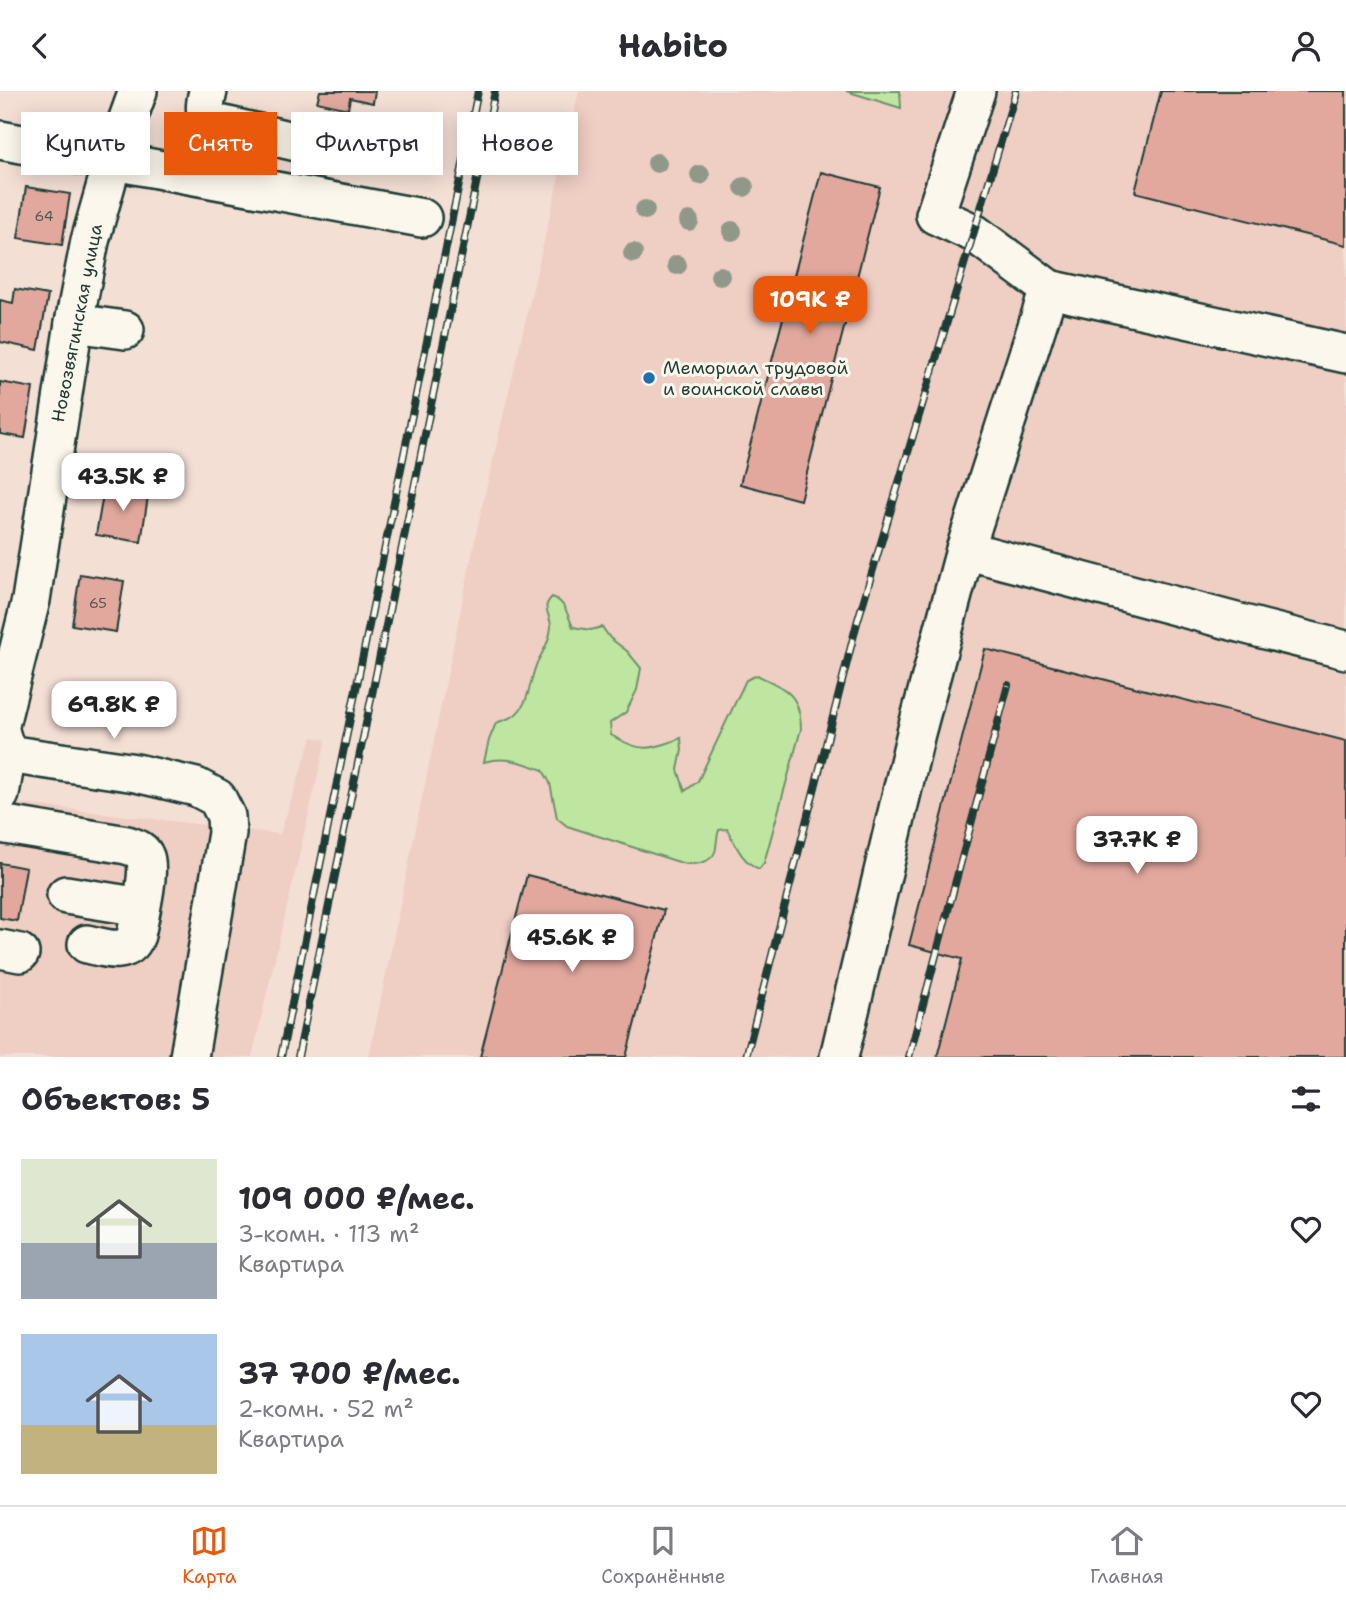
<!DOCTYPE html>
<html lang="ru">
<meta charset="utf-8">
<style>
body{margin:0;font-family:"Shantell Sans",sans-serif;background:#f7f7f7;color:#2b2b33;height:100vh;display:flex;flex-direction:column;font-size:26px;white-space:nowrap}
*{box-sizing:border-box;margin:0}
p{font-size:23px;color:#7c7c81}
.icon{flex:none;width:38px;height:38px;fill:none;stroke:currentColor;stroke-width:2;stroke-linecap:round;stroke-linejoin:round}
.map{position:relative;height:966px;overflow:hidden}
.details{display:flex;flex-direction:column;background:#fff;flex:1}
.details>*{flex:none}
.guide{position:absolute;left:21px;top:21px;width:700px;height:63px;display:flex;gap:14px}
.price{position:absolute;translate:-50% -60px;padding:0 16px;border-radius:14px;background:#fff;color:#222;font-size:23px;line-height:46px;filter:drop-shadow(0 2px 4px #0008)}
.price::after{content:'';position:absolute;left:50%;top:42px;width:21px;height:16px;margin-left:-10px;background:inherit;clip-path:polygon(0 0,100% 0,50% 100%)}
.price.active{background:#ea580c;color:#fff}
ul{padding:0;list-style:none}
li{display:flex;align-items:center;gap:21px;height:175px;padding:0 21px}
li span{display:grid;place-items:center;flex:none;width:196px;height:140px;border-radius:0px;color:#555}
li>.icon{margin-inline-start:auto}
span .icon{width:84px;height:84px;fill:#fffc;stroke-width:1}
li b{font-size:30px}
h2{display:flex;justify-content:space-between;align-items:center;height:84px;padding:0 21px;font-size:30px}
.pill{padding:0 24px;border-radius:0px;background:#fff;box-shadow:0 4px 18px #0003;font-size:24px;line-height:63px}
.pill.active{background:#ea580c;color:#fff}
header{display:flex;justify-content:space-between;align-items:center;height:91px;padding:0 21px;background:#fff;font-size:32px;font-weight:700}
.dock{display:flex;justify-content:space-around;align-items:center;height:98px;border-top:2px solid #e1e1e2;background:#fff;font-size:19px;color:#7c7c81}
.dock a{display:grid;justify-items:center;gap:4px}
.dock .active{color:#ea580c}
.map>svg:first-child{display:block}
.built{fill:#efcec4}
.green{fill:#bee6a1;stroke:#6e926a;stroke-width:2}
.building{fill:#e2a89e;stroke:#1f3d34;stroke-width:2}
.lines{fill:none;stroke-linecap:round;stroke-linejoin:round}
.minor-casing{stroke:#1f3d34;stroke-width:42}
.minor{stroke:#fbf7ec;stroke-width:37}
.rail-casing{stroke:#1f3d34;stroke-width:8}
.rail{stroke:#fbf7ec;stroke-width:5;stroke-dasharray:16;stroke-linecap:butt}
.tree{fill:#909989}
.poi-dot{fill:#1f6fb2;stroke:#fbf7ec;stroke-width:2.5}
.labels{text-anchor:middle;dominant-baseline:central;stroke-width:6;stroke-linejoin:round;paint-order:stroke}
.number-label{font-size:14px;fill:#50584e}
.street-label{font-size:18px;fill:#1f3d34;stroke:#fbf7ec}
.poi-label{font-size:18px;fill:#1f3d34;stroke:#fbf7ec;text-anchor:start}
</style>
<header><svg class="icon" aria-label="back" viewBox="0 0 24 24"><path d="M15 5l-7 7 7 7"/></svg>Habito<svg class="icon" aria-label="person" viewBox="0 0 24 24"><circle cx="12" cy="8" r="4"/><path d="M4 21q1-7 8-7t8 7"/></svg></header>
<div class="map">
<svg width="1346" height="966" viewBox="0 0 1346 966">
<rect width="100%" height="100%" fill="#f4dfd5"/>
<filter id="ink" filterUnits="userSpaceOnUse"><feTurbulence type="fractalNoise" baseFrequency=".0143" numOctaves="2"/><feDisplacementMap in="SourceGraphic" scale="14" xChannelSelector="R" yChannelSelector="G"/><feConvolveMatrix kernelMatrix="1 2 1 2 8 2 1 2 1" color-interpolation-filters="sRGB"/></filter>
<g filter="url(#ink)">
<g class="built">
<path d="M579,0H1346V966H369L481,420Z"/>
<path d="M312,646L326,649L252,966H0V710L280,743Z"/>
</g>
<g class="green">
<path d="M846,0H900L901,17Z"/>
<path d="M552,506C566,511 567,524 573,536L591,539L602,536L610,547L627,560L641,577L637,599L626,621L610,632L611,644C640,661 649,660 681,647L682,659L678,679L685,700L698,690L746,589L757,584C786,598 800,602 801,638L764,772L759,778C741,770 736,754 727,738L719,739C716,747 717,756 715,761C710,773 695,773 685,773L567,735L557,727L550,692L543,679C522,671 505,665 484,671L489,649L496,632C501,630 507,628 512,626C530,615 529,590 537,572C543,560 550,550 551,536C551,522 540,518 552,506Z"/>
</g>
<g class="building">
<path d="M320,0H375L373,12L350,7L348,18L317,11Z"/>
<path d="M1161,0H1346V154L1135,101Z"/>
<path d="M821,81L880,96L800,409L740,393Z"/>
<path d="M26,96L70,103L62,154L18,147Z"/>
<path d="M15,198L48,204L38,259L0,251V209L13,212Z"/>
<path d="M0,291L33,297L25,347L0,343Z"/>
<path d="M105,392L149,399L141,451L96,444Z"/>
<path d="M80,483L124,490L116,541L72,534Z"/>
<path d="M985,558L1346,650V966H937L962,868L909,854Z"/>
<path d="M0,772L26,777L17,830L0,827Z"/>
<path d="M527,784L664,819L626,966H480Z"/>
</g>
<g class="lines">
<g class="minor-casing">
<g id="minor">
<path d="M208,0C205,14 203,19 211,31L318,56"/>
<path d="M0,49L422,127"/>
<path d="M1049,198L1346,263"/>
<path d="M74,232L125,239"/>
<path d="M965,459L1262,538L1346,559"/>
<path d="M0,634L31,509L74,232L90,150L113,69L138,0"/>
<path d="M0,640L7,663L136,682L196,696L217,707L226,725L227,742L189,966"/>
<path d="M0,703L7,663"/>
<path d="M0,733L127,754C135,757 142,758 145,766C151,778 139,829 136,844C128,866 105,857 87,853"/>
<path d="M66,804L141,816"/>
<path d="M0,858L20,862"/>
<path d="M839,966L916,642L965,459L1049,198L974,142L935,124L976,0"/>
</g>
</g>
<use href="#minor" class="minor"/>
<g class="rail-casing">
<g id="rail">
<path d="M281,966L478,0"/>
<path d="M298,966L495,0"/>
<path d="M746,966L857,532L1016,0"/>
<path d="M909,966L1008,594"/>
</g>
</g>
<use href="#rail" class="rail"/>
</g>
<g class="tree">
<circle cx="657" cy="72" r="10"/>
<circle cx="700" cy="84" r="10"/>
<circle cx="744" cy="96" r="10"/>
<circle cx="645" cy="119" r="10"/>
<circle cx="689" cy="130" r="10"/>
<circle cx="732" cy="140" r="10"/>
<circle cx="633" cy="162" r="10"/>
<circle cx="677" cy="174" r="10"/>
<circle cx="720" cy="185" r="10"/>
</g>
</g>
<circle class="poi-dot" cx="649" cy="287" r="7"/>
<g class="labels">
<g class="number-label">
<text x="44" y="125">64</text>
<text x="98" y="512">65</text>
</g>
<g class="street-label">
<text transform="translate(77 232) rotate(-79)">Новозвягинская улица</text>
</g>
<g class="poi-label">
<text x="663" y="277">Мемориал трудовой<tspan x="663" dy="21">и воинской славы</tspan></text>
</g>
</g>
</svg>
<b class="price active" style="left:810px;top:245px">109K ₽</b>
<b class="price" style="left:123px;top:422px">43.5K ₽</b>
<b class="price" style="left:114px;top:650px">69.8K ₽</b>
<b class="price" style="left:1137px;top:785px">37.7K ₽</b>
<b class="price" style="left:572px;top:883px">45.6K ₽</b>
<div class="guide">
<a class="pill">Купить</a>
<a class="pill active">Снять</a>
<a class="pill">Фильтры</a>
<a class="pill">Новое</a>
</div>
</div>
<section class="details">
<h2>Объектов: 5<svg class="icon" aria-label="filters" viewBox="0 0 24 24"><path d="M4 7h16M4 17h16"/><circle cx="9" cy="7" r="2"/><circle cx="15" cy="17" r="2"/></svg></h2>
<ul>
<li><span style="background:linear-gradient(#dfe7d0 60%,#9aa5b1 0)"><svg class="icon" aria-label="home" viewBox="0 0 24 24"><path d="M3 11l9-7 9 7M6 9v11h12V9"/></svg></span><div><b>109 000 ₽/мес.</b><p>3-комн. · 113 m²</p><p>Квартира</p></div><svg class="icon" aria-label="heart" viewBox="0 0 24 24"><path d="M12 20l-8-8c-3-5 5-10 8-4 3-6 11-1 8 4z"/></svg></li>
<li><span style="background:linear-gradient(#a9c7e8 65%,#c2b280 0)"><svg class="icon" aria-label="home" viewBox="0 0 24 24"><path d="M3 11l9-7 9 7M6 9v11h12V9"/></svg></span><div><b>37 700 ₽/мес.</b><p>2-комн. · 52 m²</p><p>Квартира</p></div><svg class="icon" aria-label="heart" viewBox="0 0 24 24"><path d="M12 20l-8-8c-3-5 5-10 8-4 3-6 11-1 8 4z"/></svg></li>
</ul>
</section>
<nav class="dock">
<a class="active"><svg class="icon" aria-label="map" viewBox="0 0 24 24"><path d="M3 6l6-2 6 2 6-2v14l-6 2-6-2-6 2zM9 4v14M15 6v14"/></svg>Карта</a>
<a><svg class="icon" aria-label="saved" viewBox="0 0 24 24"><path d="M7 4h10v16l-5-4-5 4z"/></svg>Сохранённые</a>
<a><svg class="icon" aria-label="home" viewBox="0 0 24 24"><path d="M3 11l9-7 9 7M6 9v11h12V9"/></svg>Главная</a>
</nav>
